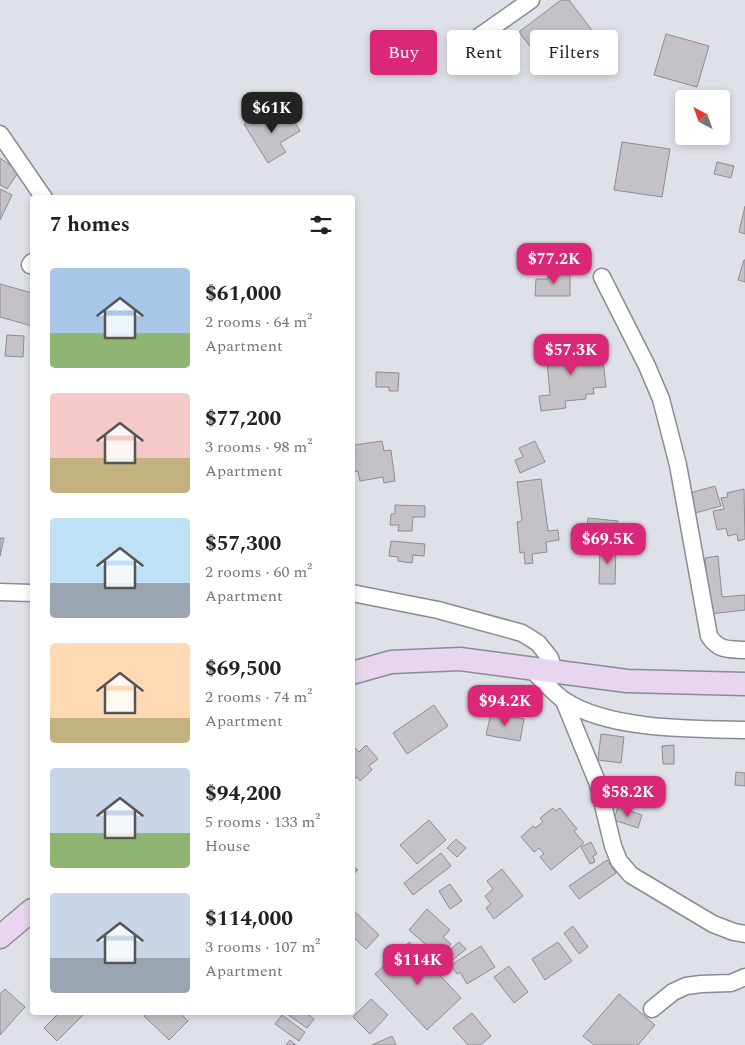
<!DOCTYPE html>
<meta charset="utf-8">
<style>
body{margin:0;font-family:Spectral,serif;background:#f2f2f2;color:#222;height:100vh;display:flex;flex-direction:column;font-size:19px;white-space:nowrap}
*{box-sizing:border-box;margin:0}
p{font-size:16px;color:#767676}
.icon{flex:none;width:28px;height:28px;fill:none;stroke:currentColor;stroke-width:2;stroke-linecap:round;stroke-linejoin:round}
.map{position:relative;flex:1;overflow:hidden}
.panel{position:absolute;left:30px;top:195px;width:325px;height:820px;display:flex;flex-direction:column;background:#fff;border-radius:5px;box-shadow:0 2px 8px #0003}
.panel>*{flex:none}
.guide{position:absolute;left:370px;top:30px;width:300px;height:45px;display:flex;gap:10px}
.needle{width:32px;rotate:319deg}
.tools{position:absolute;left:675px;top:90px;display:grid;gap:10px}
.tools a{display:grid;place-items:center;width:55px;height:55px;border-radius:5px;background:#fff;box-shadow:0 2px 8px #0003;font-size:25px}
.price{position:absolute;translate:-50% -42px;padding:0 11px;border-radius:10px;background:#db2777;color:#fff;font-size:16px;line-height:32px;filter:drop-shadow(0 1px 2px #0008)}
.price::after{content:'';position:absolute;left:50%;top:30px;width:15px;height:11px;margin-left:-8px;background:inherit;clip-path:polygon(0 0,100% 0,50% 100%)}
.price.selected{background:#222;color:#fff}
ul{padding:0;list-style:none}
li{display:flex;align-items:center;gap:15px;height:125px;padding:0 20px}
li span{display:grid;place-items:center;flex:none;width:140px;height:100px;border-radius:5px;color:#555}
li>.icon{margin-inline-start:auto}
span .icon{width:60px;height:60px;fill:#fffc;stroke-width:1}
li b{font-size:21px}
h2{display:flex;justify-content:space-between;align-items:center;height:60px;padding:0 20px;font-size:21px}
.chip{padding:0 18px;border-radius:5px;background:#fff;box-shadow:0 2px 8px #0003;font-size:18px;line-height:45px}
.chip.selected{background:#db2777;color:#fff}
.map>svg:first-child{display:block}
.building{fill:#c4c1c7;stroke:#8f8c92}
.lines{fill:none;stroke-linecap:round;stroke-linejoin:round}
.street-casing{stroke:#8a8c92;stroke-width:19}
.secondary-casing{stroke:#8a8c92;stroke-width:25}
.street{stroke:#fff;stroke-width:16}
.secondary{stroke:#e8d5ef;stroke-width:22}
</style>
<div class="map">
<svg width="745" height="1045" viewBox="0 0 745 1045">
<rect width="100%" height="100%" fill="#dee1e7"/>
<g class="building">
<path d="M561,0H569L600,41L577,58L572,51L548,70L519,32Z"/>
<path d="M502,29L517,46L496,65L480,48Z"/>
<path d="M666,34L709,46L697,87L654,75Z"/>
<path d="M287,110L300,131L280,143L286,152L268,163L244,124L262,113L267,122Z"/>
<path d="M622,142L670,149L662,197L614,190Z"/>
<path d="M0,158L19,171L7,189L0,185Z"/>
<path d="M717,162L734,166L731,178L714,174Z"/>
<path d="M0,189L12,195L0,220Z"/>
<path d="M745,206V234L739,232Z"/>
<path d="M744,260H745V282L738,280Z"/>
<path d="M548,271L570,272V296H535L536,279H548Z"/>
<path d="M0,284L32,293V326L0,317Z"/>
<path d="M7,335L24,336L23,357L5,356Z"/>
<path d="M588,344L589,358L595,357L596,361L603,360L606,387L593,388L594,394H586V399L565,401L566,408L541,411L539,396L550,395L546,351L556,350L555,347Z"/>
<path d="M376,372L399,373L398,391H389V387H376Z"/>
<path d="M382,441L384,451L391,450L395,481L384,483L383,477L360,481L358,471L352,472V452L355,451L354,445Z"/>
<path d="M535,441L545,462L520,473L515,460L523,457L519,448Z"/>
<path d="M541,479L548,531L558,530L559,540L546,542L547,552L532,554L533,563L525,564L524,552L520,553L517,522L522,521L517,482Z"/>
<path d="M715,486L721,506L695,513L690,493Z"/>
<path d="M744,489L745,539L738,541L737,534L728,536L726,528L717,530L713,511L724,509L721,498L728,497L727,493Z"/>
<path d="M395,505L425,506V517H413L412,531H398L399,525H390L391,514H395Z"/>
<path d="M588,518L618,521L616,541L598,540V542L582,541L584,524L587,525Z"/>
<path d="M0,538H4L0,556Z"/>
<path d="M391,541L425,544L424,556L413,555L412,563L398,561V557L389,556Z"/>
<path d="M600,546H616L615,584H599Z"/>
<path d="M718,556L722,597L745,595V610L710,614L705,558Z"/>
<path d="M434,705L448,726L407,754L393,733Z"/>
<path d="M491,713L524,719L520,741L486,735Z"/>
<path d="M601,734L624,737L621,763L598,760Z"/>
<path d="M352,745L359,752L366,745L378,759L369,766L372,770L360,781L357,777L352,781Z"/>
<path d="M674,745V764H663L662,746Z"/>
<path d="M736,772L745,773V786L735,785Z"/>
<path d="M618,807L642,815L638,828L614,820Z"/>
<path d="M553,808L555,811L560,808L577,829L574,831L584,843L551,870L540,857L544,854L539,848L534,852L521,837L533,826L535,828L543,822L540,818Z"/>
<path d="M429,820L446,840L417,864L400,845Z"/>
<path d="M456,839L466,848L457,857L447,848Z"/>
<path d="M591,842L597,854L593,856L595,862L590,864L581,847Z"/>
<path d="M441,853L451,866L413,895L404,883Z"/>
<path d="M607,860L616,873L579,899L569,886Z"/>
<path d="M352,865L358,870L352,875Z"/>
<path d="M502,869L523,896L494,919L486,908L491,904L485,896L493,889L487,881Z"/>
<path d="M450,884L462,901L450,909L439,891Z"/>
<path d="M352,909L379,935L366,949L352,936Z"/>
<path d="M427,909L450,930L443,937L451,944L440,957L409,930Z"/>
<path d="M573,926L588,947L579,954L564,933Z"/>
<path d="M409,942L461,998L427,1030L375,974Z"/>
<path d="M459,942L466,949L448,964L442,957Z"/>
<path d="M558,942L572,961L545,980L532,959Z"/>
<path d="M481,946L495,967L467,984L460,972L457,974L451,965Z"/>
<path d="M509,966L528,992L514,1003L494,977Z"/>
<path d="M5,989L25,1007L0,1035V994Z"/>
<path d="M619,994L655,1025L638,1045H594L583,1036Z"/>
<path d="M371,999L388,1015L370,1034L353,1017Z"/>
<path d="M60,1012H86L57,1041L44,1028Z"/>
<path d="M148,1012H179L188,1021L169,1040L144,1016Z"/>
<path d="M284,1012H305L314,1019L307,1028Z"/>
<path d="M472,1013L491,1036L480,1045H468L453,1028Z"/>
<path d="M282,1015L305,1032L299,1041L275,1024Z"/>
<path d="M392,1036L396,1045H372Z"/>
<path d="M290,1040L296,1045H286Z"/>
</g>
<g class="lines">
<g class="street-casing">
<g id="street">
<path d="M477,38L531,0"/>
<path d="M0,134L44,198"/>
<path d="M30,265L32,262"/>
<path d="M602,277L647,366L661,399L678,465L709,636C719,651 728,649 745,650"/>
<path d="M0,592L32,593"/>
<path d="M352,593L438,610L522,633L538,643L550,658L554,671"/>
<path d="M531,669C542,679 553,693 565,701C610,730 692,729 745,730"/>
<path d="M564,701L598,784L613,846L619,861L631,875L713,924L734,932L745,934"/>
<path d="M652,1009L673,992L686,986L701,984L731,983L745,977"/>
</g>
</g>
<g class="secondary-casing">
<g id="secondary">
<path d="M352,673L391,662L460,659L627,681L745,684"/>
<path d="M0,937L32,910"/>
</g>
</g>
<use href="#street" class="street"/>
<use href="#secondary" class="secondary"/>
</g>
</svg>
<div class="tools">
<a><svg class="needle" viewBox="-14 -14 28 28"><path d="M0-13l5 13h-10z" fill="#e53935"/><path d="M0 13l5-13h-10z" fill="#767676"/></svg></a>
</div>
<b class="price selected" style="left:272px;top:134px">$61K</b>
<b class="price" style="left:554px;top:285px">$77.2K</b>
<b class="price" style="left:571px;top:376px">$57.3K</b>
<b class="price" style="left:608px;top:565px">$69.5K</b>
<b class="price" style="left:505px;top:727px">$94.2K</b>
<b class="price" style="left:628px;top:818px">$58.2K</b>
<b class="price" style="left:418px;top:986px">$114K</b>
<div class="guide">
<a class="chip selected">Buy</a>
<a class="chip">Rent</a>
<a class="chip">Filters</a>
</div>
<section class="panel">
<h2>7 homes<svg class="icon" aria-label="filters" viewBox="0 0 24 24"><path d="M4 7h16M4 17h16"/><circle cx="9" cy="7" r="2"/><circle cx="15" cy="17" r="2"/></svg></h2>
<ul>
<li><span style="background:linear-gradient(#a9c7e8 65%,#8fb573 0)"><svg class="icon" aria-label="home" viewBox="0 0 24 24"><path d="M3 11l9-7 9 7M6 9v11h12V9"/></svg></span><div><b>$61,000</b><p>2 rooms · 64 m²</p><p>Apartment</p></div></li>
<li><span style="background:linear-gradient(#f6c9c9 65%,#c2b280 0)"><svg class="icon" aria-label="home" viewBox="0 0 24 24"><path d="M3 11l9-7 9 7M6 9v11h12V9"/></svg></span><div><b>$77,200</b><p>3 rooms · 98 m²</p><p>Apartment</p></div></li>
<li><span style="background:linear-gradient(#bfe0f5 65%,#9aa5b1 0)"><svg class="icon" aria-label="home" viewBox="0 0 24 24"><path d="M3 11l9-7 9 7M6 9v11h12V9"/></svg></span><div><b>$57,300</b><p>2 rooms · 60 m²</p><p>Apartment</p></div></li>
<li><span style="background:linear-gradient(#ffd9b3 75%,#c2b280 0)"><svg class="icon" aria-label="home" viewBox="0 0 24 24"><path d="M3 11l9-7 9 7M6 9v11h12V9"/></svg></span><div><b>$69,500</b><p>2 rooms · 74 m²</p><p>Apartment</p></div></li>
<li><span style="background:linear-gradient(#c9d6e8 65%,#8fb573 0)"><svg class="icon" aria-label="home" viewBox="0 0 24 24"><path d="M3 11l9-7 9 7M6 9v11h12V9"/></svg></span><div><b>$94,200</b><p>5 rooms · 133 m²</p><p>House</p></div></li>
<li><span style="background:linear-gradient(#c9d6e8 65%,#9aa5b1 0)"><svg class="icon" aria-label="home" viewBox="0 0 24 24"><path d="M3 11l9-7 9 7M6 9v11h12V9"/></svg></span><div><b>$114,000</b><p>3 rooms · 107 m²</p><p>Apartment</p></div></li>
</ul>
</section>
</div>
